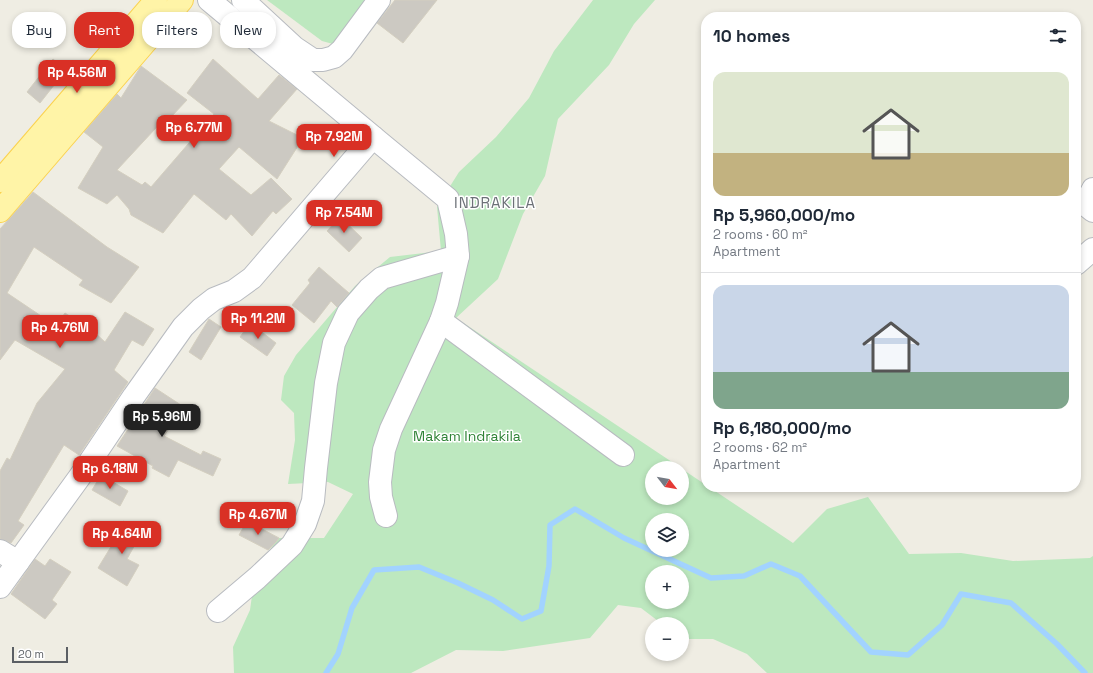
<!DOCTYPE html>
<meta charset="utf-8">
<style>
body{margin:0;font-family:"Space Grotesk",sans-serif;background:#f6f6f7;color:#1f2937;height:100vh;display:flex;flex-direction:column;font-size:15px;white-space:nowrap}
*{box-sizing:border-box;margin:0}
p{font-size:13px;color:#747a83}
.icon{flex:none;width:22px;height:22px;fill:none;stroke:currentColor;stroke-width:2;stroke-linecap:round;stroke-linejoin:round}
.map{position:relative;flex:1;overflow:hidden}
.details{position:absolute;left:701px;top:12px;width:380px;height:480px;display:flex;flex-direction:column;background:#fff;border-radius:16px;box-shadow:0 2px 6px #0003}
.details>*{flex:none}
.banner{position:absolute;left:12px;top:12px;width:380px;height:36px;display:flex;gap:8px}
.needle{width:26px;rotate:121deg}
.tools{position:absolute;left:645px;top:461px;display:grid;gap:8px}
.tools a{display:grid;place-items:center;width:44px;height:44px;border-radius:50%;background:#fff;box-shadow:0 2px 6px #0003;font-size:20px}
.scale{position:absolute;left:12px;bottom:10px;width:56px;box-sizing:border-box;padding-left:4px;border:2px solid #5b5f64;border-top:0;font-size:11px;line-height:14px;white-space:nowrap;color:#5b5f64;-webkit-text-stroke:3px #fff;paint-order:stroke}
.price{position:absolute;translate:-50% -34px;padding:0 9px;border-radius:8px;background:#d93025;color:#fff;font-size:13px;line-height:26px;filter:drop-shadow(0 1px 2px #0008)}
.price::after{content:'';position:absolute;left:50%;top:24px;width:12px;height:9px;margin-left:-6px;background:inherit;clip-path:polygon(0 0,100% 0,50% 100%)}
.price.selected{background:#222;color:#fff}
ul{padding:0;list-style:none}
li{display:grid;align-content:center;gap:8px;height:212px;padding:0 12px}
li+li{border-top:1px solid #e0e1e3}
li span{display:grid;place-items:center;height:124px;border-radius:12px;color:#555}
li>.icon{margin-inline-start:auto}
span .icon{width:72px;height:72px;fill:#fffc;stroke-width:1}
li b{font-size:17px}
h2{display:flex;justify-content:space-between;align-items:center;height:48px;padding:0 12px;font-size:17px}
.chip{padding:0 14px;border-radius:16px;background:#fff;box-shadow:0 2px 6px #0003;font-size:14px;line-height:36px}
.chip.selected{background:#d93025;color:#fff}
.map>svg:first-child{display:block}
.green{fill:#bde8bf;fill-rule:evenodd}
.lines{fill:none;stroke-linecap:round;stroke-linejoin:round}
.stream{stroke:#a2d3ff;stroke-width:5.5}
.building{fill:#ccc9c2;stroke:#d4cfc0}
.minor-casing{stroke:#b8bbc0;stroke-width:24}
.major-casing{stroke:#fbd24f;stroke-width:24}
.minor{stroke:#fff;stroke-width:22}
.major{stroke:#fff4a7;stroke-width:22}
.labels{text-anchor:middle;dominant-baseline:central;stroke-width:3;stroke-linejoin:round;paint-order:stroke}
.park-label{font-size:14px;fill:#2e8235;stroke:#fff}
.neighbourhood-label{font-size:15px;letter-spacing:1px;fill:#6c7177;stroke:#fff}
</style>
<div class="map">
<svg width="1093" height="673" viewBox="0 0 1093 673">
<rect width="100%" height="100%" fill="#efede3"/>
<g class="green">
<path d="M267,0H368L333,44L322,41Z"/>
<path d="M593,0H655L634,24L609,65L558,119L545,176L523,214L498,279L456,318L681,468H652V498H682V469L706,485V487H709L793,543L827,509L868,497L909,554L961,553L1013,561L1090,558L1093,556V673H767L747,654L713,639H682V624H662L641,608L618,605L590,638L503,651L456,650L411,673H234L233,647L250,610L256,567L279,538H324L353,494L328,482L288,484L295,440L294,413L281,400L284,376L296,355L355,286L390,257L441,251L437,207L459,172L496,137L529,98L554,51ZM652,520H682V550H652ZM652,572H682V602H652Z"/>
</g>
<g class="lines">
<path class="stream" d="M326,673L338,654L352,608L374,570L419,567L458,583L493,600L522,619L541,611L549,566L550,525L575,509L624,538L711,578L744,576L771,564L800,576L871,652L908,655L942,625L961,594L1011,603L1057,644L1085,673"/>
</g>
<g class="building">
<path d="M395,0H437L403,43L377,23Z"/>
<path d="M53,59L66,70L40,103L27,92Z"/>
<path d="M213,59L258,99L279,75L297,89L269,121L303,138L277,179L239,147L219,169L251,195L271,178L292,199L276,214L273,211L252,236L231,214L226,220L194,194L163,233L131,215L129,209L117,195L107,204L78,188L103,147L84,132L117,94L121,98L141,66L187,100L171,117L168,115L117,170L142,185L145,182L151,187L214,114L187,93Z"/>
<path d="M33,192L107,247L139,267L111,303L79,285L83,280L34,247L7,293L56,326L65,313L94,332L105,342L125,312L154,329L143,346L132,340L114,370L128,382L79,455L64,445L18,521L24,525L11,543L0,539V471L7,458L10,460L37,403L65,369L15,340L0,360V229Z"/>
<path d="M340,217L362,238L349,252L327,231Z"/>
<path d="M319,267L349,293L337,307L331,301L314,323L292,305L310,283L308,280Z"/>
<path d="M209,319L221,327L201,360L189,352Z"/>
<path d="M250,323L276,343L267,356L240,337Z"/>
<path d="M155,388L184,407L164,436L201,455L203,451L221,459L213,476L178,460L169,477L152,468L153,466L117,446Z"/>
<path d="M101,475L128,491L120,506L92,490Z"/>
<path d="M123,521L142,532L127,559L139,565L127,586L98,568L112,545L110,544Z"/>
<path d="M247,521L279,538L276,542L268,550L239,535Z"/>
<path d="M35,559L45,566L50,559L71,572L52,600L57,604L45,619L11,594Z"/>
</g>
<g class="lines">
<g class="minor-casing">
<g id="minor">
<path d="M209,0L373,137"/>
<path d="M243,0L295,48L313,60H323L334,57L342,50L379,0"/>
<path d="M1093,189L1086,203L1088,207L1093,211"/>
<path d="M1076,264L1093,249"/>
<path d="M441,321L623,455"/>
<path d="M0,551L18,562L81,475L134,396L183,327L201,309L214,299L234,291L252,278L373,137L448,199L456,234L458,256L447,303L441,321L391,429L384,450L380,482L381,497L386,516"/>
<path d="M0,587L18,562"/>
<path d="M218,611L257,578L292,545L305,524L313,501L316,468L326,383L334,343L348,313L369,289L382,278L458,256"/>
</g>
</g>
<g class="major-casing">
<g id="major">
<path d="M0,181L156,0"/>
<path d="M0,211L182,0"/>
</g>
</g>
<use href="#minor" class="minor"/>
<use href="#major" class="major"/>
</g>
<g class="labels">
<g class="park-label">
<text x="467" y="436">Makam Indrakila</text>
</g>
<g class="neighbourhood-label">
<text x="495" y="202">INDRAKILA</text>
</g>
</g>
</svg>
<div class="tools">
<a><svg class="needle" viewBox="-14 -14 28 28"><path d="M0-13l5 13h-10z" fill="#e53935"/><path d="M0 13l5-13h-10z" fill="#747a83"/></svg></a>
<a><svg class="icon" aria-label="layers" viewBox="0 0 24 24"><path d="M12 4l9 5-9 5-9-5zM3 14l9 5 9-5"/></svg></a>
<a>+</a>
<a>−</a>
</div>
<div class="scale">20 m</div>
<b class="price" style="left:77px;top:94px">Rp 4.56M</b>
<b class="price" style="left:194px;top:149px">Rp 6.77M</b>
<b class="price" style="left:334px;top:158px">Rp 7.92M</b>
<b class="price" style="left:344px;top:234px">Rp 7.54M</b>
<b class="price" style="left:258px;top:340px">Rp 11.2M</b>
<b class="price" style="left:60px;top:349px">Rp 4.76M</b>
<b class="price selected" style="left:162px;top:438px">Rp 5.96M</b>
<b class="price" style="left:110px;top:490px">Rp 6.18M</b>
<b class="price" style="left:258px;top:536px">Rp 4.67M</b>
<b class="price" style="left:122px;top:555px">Rp 4.64M</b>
<div class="banner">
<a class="chip">Buy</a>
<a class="chip selected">Rent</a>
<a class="chip">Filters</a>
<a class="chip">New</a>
</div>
<section class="details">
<h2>10 homes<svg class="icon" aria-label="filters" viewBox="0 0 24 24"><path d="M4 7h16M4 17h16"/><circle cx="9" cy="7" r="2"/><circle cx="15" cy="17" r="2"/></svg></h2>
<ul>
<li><span style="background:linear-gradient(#dfe7d0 65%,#c2b280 0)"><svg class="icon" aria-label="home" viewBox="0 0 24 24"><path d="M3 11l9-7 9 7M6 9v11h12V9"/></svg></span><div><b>Rp 5,960,000/mo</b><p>2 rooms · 60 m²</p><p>Apartment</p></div></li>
<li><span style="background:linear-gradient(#c9d6e8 70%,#7fa58c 0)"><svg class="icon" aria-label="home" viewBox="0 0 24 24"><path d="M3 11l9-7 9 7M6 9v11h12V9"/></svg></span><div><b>Rp 6,180,000/mo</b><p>2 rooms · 62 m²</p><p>Apartment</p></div></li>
</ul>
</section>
</div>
